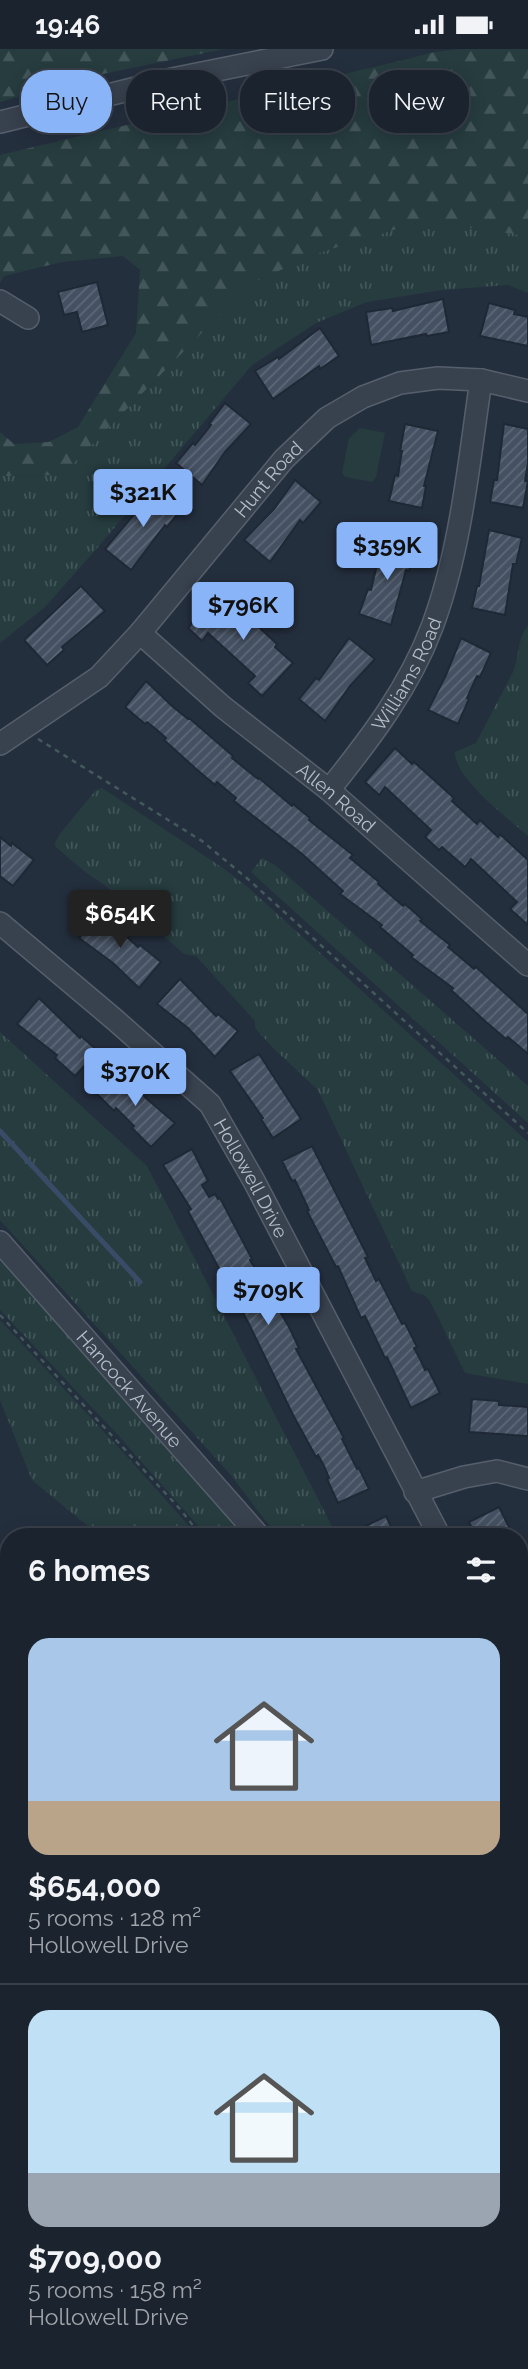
<!DOCTYPE html>
<meta charset="utf-8">
<style>
body{margin:0;font-family:Raleway,sans-serif;background:#242b36;color:#f1f3f6;height:100vh;display:flex;flex-direction:column;font-size:26px;white-space:nowrap}
*{box-sizing:border-box;margin:0}
p{font-size:23px;color:#a0a4aa}
.icon{flex:none;width:38px;height:38px;fill:none;stroke:currentColor;stroke-width:2;stroke-linecap:round;stroke-linejoin:round}
.map{position:relative;flex:1;overflow:hidden}
.side{position:absolute;left:0px;top:1479px;width:528px;height:842px;display:flex;flex-direction:column;background:#1b232e;border-radius:28px 28px 0 0;box-shadow:0 4px 18px #0003,0 0 0 2px #39404a}
.side>*{flex:none}
.top-card{position:absolute;left:21px;top:21px;width:486px;height:63px;display:flex;gap:14px}
.price{position:absolute;translate:-50% -60px;padding:0 16px;border-radius:7px;background:#8ab4f8;color:#111;font-size:23px;line-height:46px;filter:drop-shadow(0 2px 4px #0008)}
.price::after{content:'';position:absolute;left:50%;top:42px;width:21px;height:16px;margin-left:-10px;background:inherit;clip-path:polygon(0 0,100% 0,50% 100%)}
.price.current{background:#222;color:#fff}
ul{padding:0;list-style:none}
li{display:grid;align-content:center;gap:14px;height:371px;padding:0 28px}
li+li{border-top:2px solid #39404a}
li span{display:grid;place-items:center;height:217px;border-radius:21px;color:#555}
li>.icon{margin-inline-start:auto}
span .icon{width:126px;height:126px;fill:#fffc;stroke-width:1}
li b{font-size:30px}
h2{display:flex;justify-content:space-between;align-items:center;height:84px;padding:0 28px;font-size:30px}
.chip{padding:0 24px;border-radius:28px;background:#1b232e;box-shadow:0 4px 18px #0003,0 0 0 2px #39404a;font-size:24px;line-height:63px}
.chip.current{background:#8ab4f8;color:#111}
.status{display:flex;justify-content:space-between;align-items:center;height:49px;padding:0 35px;background:#1b232e;direction:ltr}
.status svg{height:19px;fill:currentColor}
.map>svg:first-child{display:block}
.grass{fill:url(#grass-tufts)}
.forest{fill:url(#forest-firs)}
.park{fill:#263c3f}
.lines{fill:none;stroke-linecap:round;stroke-linejoin:round}
.stream{stroke:#394c67;stroke-width:5}
.building{fill:url(#building-hatch);stroke:#1f2835;stroke-width:2}
.minor-casing{stroke:#565f6c;stroke-width:24}
.path{stroke:#44595c;stroke-width:2.5;stroke-dasharray:5 5;stroke-linecap:butt}
.minor{stroke:#38414e;stroke-width:21}
.labels{text-anchor:middle;dominant-baseline:central;stroke-width:5;stroke-linejoin:round;paint-order:stroke}
.street-label{font-size:19px;fill:#b4bcc9;stroke:#1d2633}
</style>
<div class="status"><b>19:46</b><svg viewBox="0 0 49 12"><path d="M0 12V9h3v3zM5 12V6h3v6zM10 12V3h3v9zM15 12V0h3v12zM26 1h20v11H26zM47 4h2v5h-2z"/></svg></div>
<div class="map">
<svg width="528" height="2320" viewBox="0 0 528 2320">
<defs>
<pattern id="grass-tufts" width="24" height="20" patternUnits="userSpaceOnUse" patternTransform="scale(1.75)"><rect width="24" height="20" fill="#263c3f"/><path d="M3 7l-1-3M5 7V3M7 7l1-3M15 17l-1-3M17 17v-4M19 17l1-3" fill="none" stroke="#435659"/></pattern>
<pattern id="forest-firs" width="22" height="20" patternUnits="userSpaceOnUse" patternTransform="scale(1.75)"><rect width="22" height="20" fill="#263c3f"/><path d="M5 1l3.5 6h-7zM16 11l3.5 6h-7z" fill="#435659"/></pattern>
<pattern id="building-hatch" width="6" height="6" patternUnits="userSpaceOnUse" patternTransform="scale(1.75)"><rect width="6" height="6" fill="#455162"/><path d="M-1 1l2-2M0 6l6-6M5 7l2-2" fill="none" stroke="#5d6877"/></pattern>
</defs>
<rect width="100%" height="100%" fill="#242f3e"/>
<g class="grass">
<path d="M423,172L528,187V244L508,236L442,241L367,253L316,274L252,316L98,498L45,558L0,594V427L62,426L250,235L318,204Z"/>
<path d="M528,577V787C509,770 454,729 455,703L476,694L513,623C519,609 518,587 528,577Z"/>
<path d="M102,739L223,819L250,840L528,1093V1335L465,1324L430,1252L424,1246L412,1242L318,1041L273,999L255,979V972L196,907L184,905L107,838L84,822L56,798L55,794L59,786L96,741Z"/>
<path d="M262,809L275,816L528,1037V1074L251,823Z"/>
<path d="M0,983L147,1117L337,1487H277L230,1425L0,1171Z"/>
<path d="M0,1206L249,1487H207L118,1386L0,1261Z"/>
<path d="M0,1271L131,1412L198,1487H100L32,1431L0,1351Z"/>
<path d="M520,1926L528,1941V2102L520,2088Z"/>
<path d="M520,2194L528,2195V2279L520,2283Z"/>
</g>
<g class="forest">
<path d="M0,0H224L98,26L0,53Z"/>
<path d="M459,0H528V187L423,172L318,204L250,235L62,426L0,427V383L14,395L49,393L78,378L136,284L140,221L123,207L62,213L4,227L0,234V106C145,71 291,39 435,3Z"/>
</g>
<path class="park" d="M360,379L385,384L376,428L372,433L345,428L342,424L349,389Z"/>
<g class="lines">
<path class="stream" d="M0,1082L140,1233"/>
</g>
<g class="building">
<path d="M97,233L108,276L82,283L77,263L64,266L58,243Z"/>
<path d="M443,250L449,283L427,287L426,285L371,296L366,263L392,259L393,262Z"/>
<path d="M489,254L515,261L514,265L528,268V297L480,287Z"/>
<path d="M320,279L339,307L320,320L319,317L273,350L255,322L278,308L279,310Z"/>
<path d="M225,354L251,375L225,403L202,436L176,414L193,394L195,396L211,376L209,375Z"/>
<path d="M405,375L438,382L424,437H426L422,459L389,452L395,426L398,427L400,414L402,402H400Z"/>
<path d="M504,375L528,380V414L525,432H528L523,459L490,453L494,431H497Z"/>
<path d="M295,431L321,453L303,474L300,471L270,513L244,491L274,460Z"/>
<path d="M156,439L181,461L167,478L165,476L131,521L105,500Z"/>
<path d="M489,481L522,489L516,515H513L505,566L472,559L477,537H479Z"/>
<path d="M383,490L415,500L409,522L406,521L391,576L359,565L368,540L371,541Z"/>
<path d="M81,537L105,562L62,598L64,601L47,616L24,591Z"/>
<path d="M217,545L234,561L237,558L277,595L275,598L293,614L262,647L248,634L255,627L208,584L202,592L188,579Z"/>
<path d="M349,589L375,610L350,637L325,672L299,650L316,629L319,631Z"/>
<path d="M461,589L491,604L480,628L477,627L467,649L469,650L458,675L428,661L446,626Z"/>
<path d="M146,632L172,657L188,670L189,669L233,707L232,709L258,730L259,729L292,757L293,755L310,769L309,771L353,806L350,809L379,833L378,835L403,857L405,855L422,870L420,872L450,896L448,898L474,920L476,918L528,965V1005L508,988L506,990L486,973L451,941L453,939L411,908L413,906L380,878L382,876L340,845L343,842L302,805L234,752L236,749L217,733L215,736L195,719L164,691L166,689L157,681L147,673L145,675L125,658Z"/>
<path d="M395,699L412,715L414,713L454,749L452,752L477,775L480,771L498,788L500,785L528,811V876L510,860L517,853L471,810L465,818L442,798L439,801L425,788L431,781L385,738L379,746L365,733Z"/>
<path d="M0,788L11,797L12,794L34,811L13,837L0,827Z"/>
<path d="M100,863L138,898L140,896L161,913L139,939L113,914L79,889Z"/>
<path d="M180,930L216,967L218,965L238,982L215,1008L188,979L157,955Z"/>
<path d="M39,949L80,989L81,987L98,1002L75,1027L55,1009L57,1006L17,975Z"/>
<path d="M259,1005L301,1070L273,1089L261,1070L263,1069L230,1022Z"/>
<path d="M118,1019L147,1050L175,1074L151,1098L132,1079L134,1077L116,1059L114,1062L95,1043Z"/>
<path d="M312,1097L368,1208L365,1209L376,1232L379,1230L402,1275L405,1274L417,1298L414,1299L420,1310L425,1321L428,1320L440,1344L411,1359L387,1308L385,1309L365,1267L361,1269L338,1217L336,1218L307,1162L309,1161L295,1131L292,1132L282,1112Z"/>
<path d="M192,1100L208,1132L202,1136L209,1148L215,1145L218,1150L220,1149L252,1210L250,1211L289,1278L299,1299L296,1300L344,1389L342,1390L357,1420L359,1419L369,1440L338,1454L327,1430L329,1429L324,1417L318,1406L316,1408L292,1364L249,1275L188,1162L191,1160L163,1116Z"/>
<path d="M472,1350L499,1352V1356L528,1358V1387L469,1383Z"/>
<path d="M499,1458L511,1482L508,1484L510,1488H476L469,1473Z"/>
<path d="M386,1467L396,1488H344Z"/>
</g>
<g class="lines">
<g class="minor-casing">
<g id="minor">
<path d="M0,73L172,30L322,0"/>
<path d="M0,252L28,269"/>
<path id="s1" d="M140,584L223,658L329,741L528,916"/>
<path id="s2" d="M0,695L99,628L140,584L284,410L327,369L363,348L400,334L438,329L481,331L528,342"/>
<path id="s3" d="M329,741C370,690 409,639 432,578C461,501 469,412 481,331"/>
<path id="s4" d="M0,874L114,970L210,1055L254,1132L440,1488"/>
<path id="s5" d="M0,1193L260,1488"/>
<path d="M415,1443L464,1428L497,1422L528,1430"/>
<path d="M0,1568H9"/>
<path d="M520,1711L528,1737"/>
<path d="M520,2115L528,2129"/>
<path d="M520,2157L528,2153"/>
<path d="M520,2292L528,2288"/>
<path d="M215,2312V2320"/>
<path d="M496,2312L498,2320"/>
<path d="M396,2320L398,2312"/>
</g>
</g>
<g class="path">
<path d="M38,690L202,792L249,831L528,1084"/>
<path d="M0,1266L180,1460L202,1488"/>
<path d="M520,2192L528,2191"/>
<path d="M428,2320L432,2312"/>
</g>
<use href="#minor" class="minor"/>
</g>
<g class="labels">
<g class="street-label">
<text stroke="none"><textPath href="#s2" startOffset="380">Hunt Road</textPath></text>
<text stroke="none"><textPath href="#s3" startOffset="140">Williams Road</textPath></text>
<text stroke="none"><textPath href="#s1" startOffset="256">Allen Road</textPath></text>
<text stroke="none"><textPath href="#s4" startOffset="362">Hollowell Drive</textPath></text>
<text stroke="none"><textPath href="#s5" startOffset="196">Hancock Avenue</textPath></text>
</g>
</g>
</svg>
<b class="price" style="left:143px;top:480px">$321K</b>
<b class="price" style="left:387px;top:533px">$359K</b>
<b class="price" style="left:243px;top:593px">$796K</b>
<b class="price current" style="left:120px;top:901px">$654K</b>
<b class="price" style="left:135px;top:1059px">$370K</b>
<b class="price" style="left:268px;top:1278px">$709K</b>
<div class="top-card">
<a class="chip current">Buy</a>
<a class="chip">Rent</a>
<a class="chip">Filters</a>
<a class="chip">New</a>
</div>
<section class="side">
<h2>6 homes<svg class="icon" aria-label="filters" viewBox="0 0 24 24"><path d="M4 7h16M4 17h16"/><circle cx="9" cy="7" r="2"/><circle cx="15" cy="17" r="2"/></svg></h2>
<ul>
<li><span style="background:linear-gradient(#a9c7e8 75%,#b9a48a 0)"><svg class="icon" aria-label="home" viewBox="0 0 24 24"><path d="M3 11l9-7 9 7M6 9v11h12V9"/></svg></span><div><b>$654,000</b><p>5 rooms · 128 m²</p><p>Hollowell Drive</p></div></li>
<li><span style="background:linear-gradient(#bfe0f5 75%,#9aa5b1 0)"><svg class="icon" aria-label="home" viewBox="0 0 24 24"><path d="M3 11l9-7 9 7M6 9v11h12V9"/></svg></span><div><b>$709,000</b><p>5 rooms · 158 m²</p><p>Hollowell Drive</p></div></li>
</ul>
</section>
</div>
